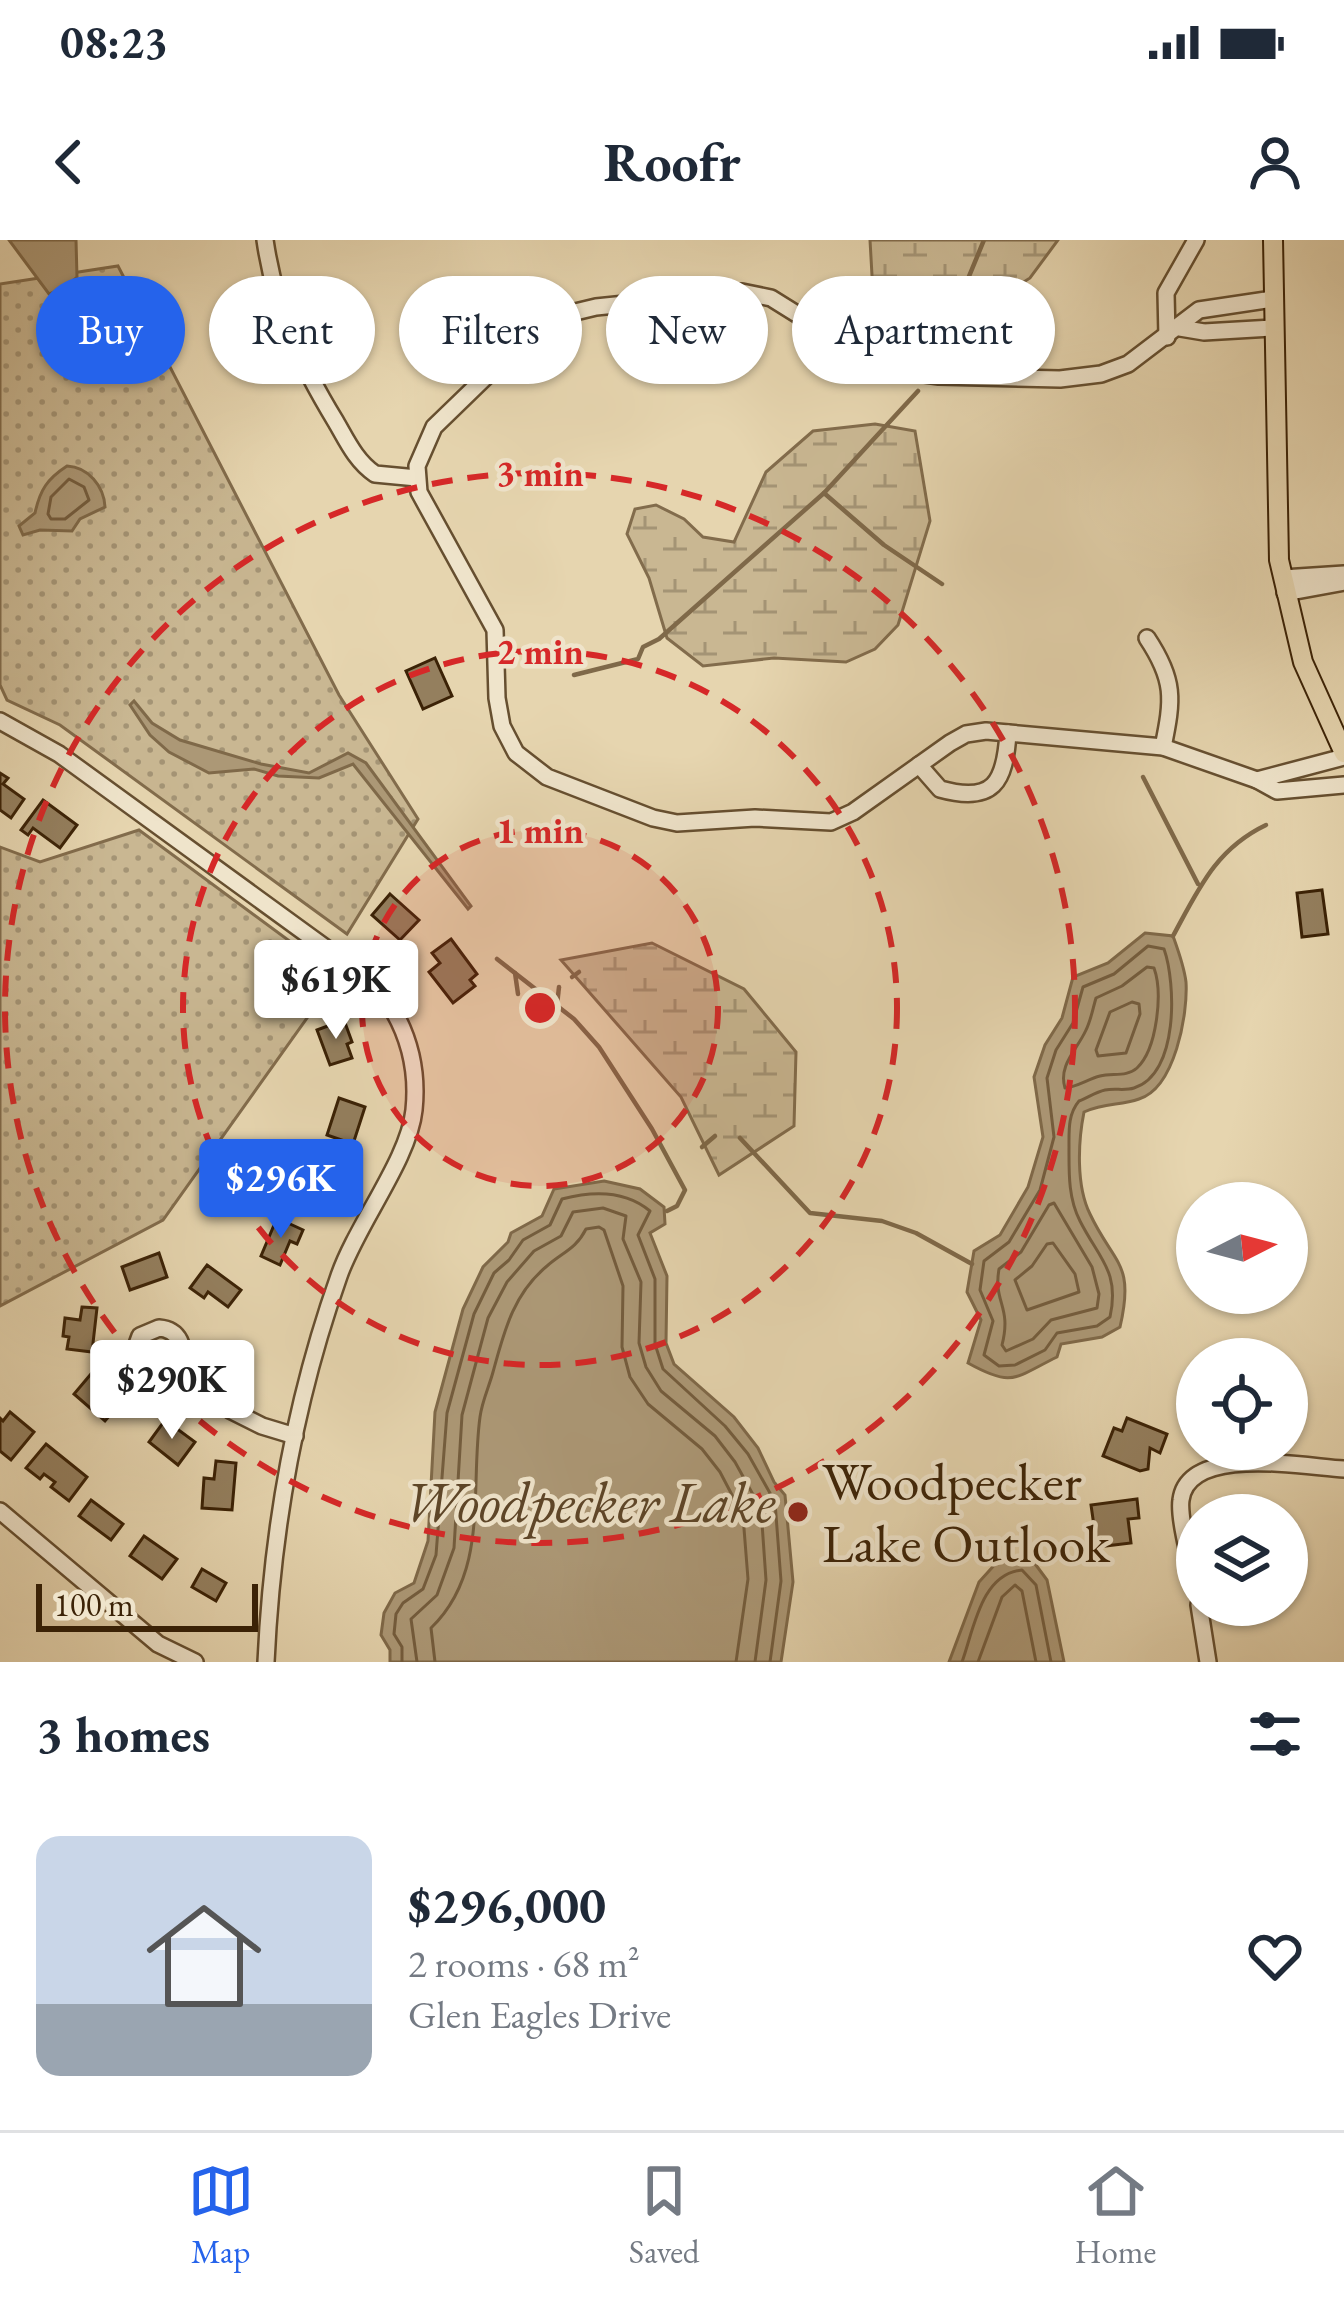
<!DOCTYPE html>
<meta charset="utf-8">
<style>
body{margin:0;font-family:"EB Garamond",serif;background:#f2f2f3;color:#1f2937;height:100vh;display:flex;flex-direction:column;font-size:45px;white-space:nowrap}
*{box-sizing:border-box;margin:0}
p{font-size:39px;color:#747a83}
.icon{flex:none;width:66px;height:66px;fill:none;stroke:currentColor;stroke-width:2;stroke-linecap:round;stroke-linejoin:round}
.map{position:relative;height:1422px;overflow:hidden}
.details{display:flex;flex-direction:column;background:#fff;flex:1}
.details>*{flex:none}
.hud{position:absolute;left:36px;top:36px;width:1272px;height:108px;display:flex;gap:24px}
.needle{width:78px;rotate:84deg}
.controls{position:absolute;left:1176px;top:942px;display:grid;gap:24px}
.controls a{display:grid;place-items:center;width:132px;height:132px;border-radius:50%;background:#fff;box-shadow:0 3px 9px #0004;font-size:60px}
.scale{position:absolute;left:36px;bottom:30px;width:222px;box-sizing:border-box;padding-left:12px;border:6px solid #3b2206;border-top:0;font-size:33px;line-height:42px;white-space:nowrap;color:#3b2206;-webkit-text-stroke:9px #efe4cb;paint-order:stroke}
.price{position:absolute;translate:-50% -102px;padding:0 27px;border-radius:12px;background:#fff;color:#222;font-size:39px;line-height:78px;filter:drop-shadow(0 3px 6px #0008)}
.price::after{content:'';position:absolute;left:50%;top:72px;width:36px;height:27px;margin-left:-18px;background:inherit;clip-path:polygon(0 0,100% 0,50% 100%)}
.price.active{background:#2563eb;color:#fff}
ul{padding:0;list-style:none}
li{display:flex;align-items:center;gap:36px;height:300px;padding:0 36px}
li+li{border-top:3px solid #e0e1e3}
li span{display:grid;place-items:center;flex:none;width:336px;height:240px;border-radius:24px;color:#555}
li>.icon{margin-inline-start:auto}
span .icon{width:144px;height:144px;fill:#fffc;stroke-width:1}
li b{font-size:51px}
h2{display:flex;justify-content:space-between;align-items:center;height:144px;padding:0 36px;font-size:51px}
.chip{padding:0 42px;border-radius:54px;background:#fff;box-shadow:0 3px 9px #0004;font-size:42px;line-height:108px}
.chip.active{background:#2563eb;color:#fff}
.status{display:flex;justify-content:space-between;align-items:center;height:84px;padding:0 60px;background:#fff;direction:ltr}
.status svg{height:33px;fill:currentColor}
header{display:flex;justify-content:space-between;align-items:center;height:156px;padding:0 36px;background:#fff;font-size:54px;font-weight:700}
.tab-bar{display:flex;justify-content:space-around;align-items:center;height:168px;border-top:3px solid #e0e1e3;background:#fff;font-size:33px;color:#747a83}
.tab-bar a{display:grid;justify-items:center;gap:6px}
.tab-bar .active{color:#2563eb}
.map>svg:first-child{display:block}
.grass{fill:url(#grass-dots);stroke:#826c4c;stroke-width:3}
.wetland{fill:url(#wetland-marsh);stroke:#826c4c;stroke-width:3}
.water{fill:#ac9876;stroke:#7f6949;stroke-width:3}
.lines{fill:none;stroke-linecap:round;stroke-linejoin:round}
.shore{stroke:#745d3e;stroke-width:3}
.stream{stroke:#7f6949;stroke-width:4.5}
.building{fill:#947f5e;stroke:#3b2206;stroke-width:3}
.minor-casing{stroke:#664f30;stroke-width:20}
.major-casing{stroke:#3b2206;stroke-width:22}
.minor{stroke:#efe4cb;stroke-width:15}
.major{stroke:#e6d5af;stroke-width:18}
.ring{fill:none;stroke:#d62828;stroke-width:6;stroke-dasharray:21 15}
.poi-dot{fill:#8f2418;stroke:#efe4cb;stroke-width:4.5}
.labels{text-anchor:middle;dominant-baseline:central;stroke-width:9;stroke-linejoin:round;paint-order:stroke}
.poi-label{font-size:54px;fill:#3b2206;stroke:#efe4cb;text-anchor:start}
.water-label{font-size:57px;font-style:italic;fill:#5d4528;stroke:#efe4cb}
.centre{fill:#d62828;stroke:#efe4cb;stroke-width:6}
.ring-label{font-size:36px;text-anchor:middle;font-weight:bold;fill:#d62828;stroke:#efe4cb;stroke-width:9;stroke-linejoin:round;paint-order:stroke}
</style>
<div class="status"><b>08:23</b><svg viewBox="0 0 49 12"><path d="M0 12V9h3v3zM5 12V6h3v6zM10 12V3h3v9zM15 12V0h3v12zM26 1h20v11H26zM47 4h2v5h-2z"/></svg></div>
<header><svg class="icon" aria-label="back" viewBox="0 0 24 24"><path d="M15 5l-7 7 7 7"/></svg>Roofr<svg class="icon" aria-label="person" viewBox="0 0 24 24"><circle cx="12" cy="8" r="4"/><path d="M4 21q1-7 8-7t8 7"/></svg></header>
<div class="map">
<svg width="1344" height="1422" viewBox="0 0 1344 1422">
<defs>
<pattern id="grass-dots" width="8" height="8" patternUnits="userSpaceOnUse" patternTransform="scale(3)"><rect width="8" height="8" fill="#c9b792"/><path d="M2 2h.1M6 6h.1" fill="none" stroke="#a49475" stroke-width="1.8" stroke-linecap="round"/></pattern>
<pattern id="wetland-marsh" width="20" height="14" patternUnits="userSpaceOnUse" patternTransform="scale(3)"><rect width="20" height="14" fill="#c9b792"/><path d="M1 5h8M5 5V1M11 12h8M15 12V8" fill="none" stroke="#a49475"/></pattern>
</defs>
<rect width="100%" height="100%" fill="#e6d5af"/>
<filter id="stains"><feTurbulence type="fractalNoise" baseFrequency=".00167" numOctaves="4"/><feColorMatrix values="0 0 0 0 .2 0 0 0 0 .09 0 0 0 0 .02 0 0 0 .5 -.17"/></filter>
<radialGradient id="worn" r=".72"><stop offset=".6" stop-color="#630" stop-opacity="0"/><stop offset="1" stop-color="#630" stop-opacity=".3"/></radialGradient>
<g class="grass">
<path d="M118,26L339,455L418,579L347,694L60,485L7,460L0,445V44Z"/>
<path d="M139,590L337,736L163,980L0,1066V607L40,622Z"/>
</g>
<g class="wetland">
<path d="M870,0H1058L1030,38L983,68L950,101L917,91L873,53Z"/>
<path d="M875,184L915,191L930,281L898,385L875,409L846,422L774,418L703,426L667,398L649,338L627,294L635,269L656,265L684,279L703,297L734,302L766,232L813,191Z"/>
<path d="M652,703L744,749L796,812L794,886L719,935L681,857L561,720Z"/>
</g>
<g class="water">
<path d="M9,0H76L77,37L65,48L49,54Z"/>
<path d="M67,226C88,227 104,246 105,267L80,279L72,291L40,290L23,295L19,286L35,273C40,250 47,239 67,226Z"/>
<path d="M134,461L152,483L180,500L261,524L309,533L348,513L366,523L471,666L468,669L353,524L319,538L278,536L254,529L209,533L169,512L150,495L130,465Z"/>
<path d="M1145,693L1173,696C1178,710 1184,726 1186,742C1188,774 1175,848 1139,859C1120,866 1106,862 1084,872C1078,902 1076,946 1090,974C1114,1025 1135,1022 1120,1087L1102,1097L1061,1104L1057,1117C1014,1138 1013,1148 968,1123L981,1080L967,1052L974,1011L1000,995L1028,947L1043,897L1034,837L1045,805L1062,778L1073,737L1108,723Z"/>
<path d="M604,941L640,949L664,967L665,984L650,993L667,1036L666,1103L674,1124L734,1177L758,1208L774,1242L785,1255L793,1342L781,1422H390V1410L381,1395L384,1373L395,1353L414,1343L428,1301L435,1172L463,1069L483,1027L508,1002L511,993L542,976L554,949Z"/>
<path d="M1030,1317L1047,1340L1064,1422H949L979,1342L999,1320Z"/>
</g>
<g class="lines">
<g class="shore">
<path d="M69,239L84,247L89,260L65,279H51L48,274L51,257Z"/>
<path d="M1148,706L1164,709C1176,743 1179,834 1134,848C1125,851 1115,848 1105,850C1096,852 1087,858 1079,861C1068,874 1069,890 1069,907C1069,932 1068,958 1080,981C1099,1019 1120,1031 1110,1077L1097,1086L1057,1093L1045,1110L1015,1125L999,1126L984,1115L993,1081L980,1050L984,1021L1009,1002L1040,950L1054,897L1047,838L1056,810L1073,783L1083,747L1114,734Z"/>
<path d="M1147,727L1154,728C1163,753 1157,809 1137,828C1127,837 1113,833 1100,836C1088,839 1077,847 1065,848C1058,825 1077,810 1086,790C1091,780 1093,768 1096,758L1122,746Z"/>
<path d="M1132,762L1139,764L1140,774L1126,813L1098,816L1096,810L1110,772Z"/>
<path d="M1054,963L1092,1027L1099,1054L1097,1068L1051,1080L1033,1099L1006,1111L1002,1105C1012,1066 993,1063 999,1029L1021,1012L1049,965Z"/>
<path d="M1053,1003L1075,1034L1079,1052L1027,1070L1015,1040L1032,1026L1047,1004Z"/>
<path d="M402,1422V1407L394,1394L396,1374L403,1363L423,1349L436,1315L447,1173L474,1074L494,1033L509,1020L523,1000L550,985L562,959C592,951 625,950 650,971L638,995L655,1039V1104L663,1129L725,1186L748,1214L775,1262L781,1341L770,1422"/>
<path d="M417,1422L411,1379L437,1355L454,1308L462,1175L488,1078L507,1042L534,1011L561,996L573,972L603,968L626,976L623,999L641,1042L639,1103L646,1127L661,1151L715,1196L735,1222L761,1269L766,1340L755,1422"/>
<path d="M435,1422L431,1388C489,1332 470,1250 480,1177C482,1161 489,1147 493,1132C504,1092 513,1054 547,1026C563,1012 576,1009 586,989L599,987L604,990L623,1046L622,1107L630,1137L648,1164L702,1209L720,1232L743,1276L748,1339L736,1422"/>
<path d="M962,1422C974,1389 981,1334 1022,1330L1036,1345L1051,1422"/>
<path d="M978,1422L1002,1357L1015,1345L1022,1351L1036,1422"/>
</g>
<g class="stream">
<path d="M939,109L984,0"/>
<path d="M824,253L884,305L942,344"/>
<path d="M574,435L638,419L643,407L659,399L824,253L918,151"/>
<path d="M1143,537L1198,644"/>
<path d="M1173,696C1199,648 1216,609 1266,585"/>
<path d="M497,719L574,779L599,807L652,889L685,950L677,966L667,971"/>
<path d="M515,733L518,754"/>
<path d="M572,737L579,732"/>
<path d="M557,765L559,747"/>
<path d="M740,898L810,973L882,981L916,993L972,1024"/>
<path d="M702,907L715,896"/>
</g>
</g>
<g class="building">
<path d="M435,418L452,456L423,469L406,431Z"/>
<path d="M0,533L8,538L3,544L24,559L11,578L0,570Z"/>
<path d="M43,560L77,585L60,608L33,588L28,595L21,590Z"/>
<path d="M1322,650L1328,694L1302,697L1297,653Z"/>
<path d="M390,654L419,680L400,700L372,675Z"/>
<path d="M451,699L477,734L470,740L475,746L453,763L429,732L440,723L432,713Z"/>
<path d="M344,780L352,802L347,804L352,818L330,825L317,790Z"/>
<path d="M339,858L365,867L353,904L327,895Z"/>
<path d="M311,917L333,931L313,964L291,950Z"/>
<path d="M277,978L303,990L297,1004L290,1001L280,1025L261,1016Z"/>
<path d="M159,1013L167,1037L130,1050L122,1027Z"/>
<path d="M207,1025L241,1050L228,1067L208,1052L204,1058L190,1048Z"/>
<path d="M82,1067L97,1068L92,1112L67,1109L69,1097L63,1096L65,1078L80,1080Z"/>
<path d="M91,1134L102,1144L98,1149L118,1166L105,1181L74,1154Z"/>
<path d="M10,1172L34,1192L11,1220L0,1211V1178L3,1181Z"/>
<path d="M1127,1178L1167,1194L1160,1213L1150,1208L1148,1229L1140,1231L1103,1216L1114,1188L1122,1191Z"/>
<path d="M165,1180L195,1202L178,1225L149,1202Z"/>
<path d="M46,1204L87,1237L69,1261L51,1247L55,1242L44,1234L40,1239L26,1228Z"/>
<path d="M216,1221L236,1223L232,1270L202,1268L204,1238L214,1239Z"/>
<path d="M1137,1259L1139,1278L1128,1279L1131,1303L1097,1307L1091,1265Z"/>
<path d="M91,1260L123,1284L111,1300L79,1276Z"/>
<path d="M144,1296L177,1319L162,1339L130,1316Z"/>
<path d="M202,1329L226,1343L216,1361L192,1347Z"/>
</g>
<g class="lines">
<g class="minor-casing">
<g id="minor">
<path d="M265,0C275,69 300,123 336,182C347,201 356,221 375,234L417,238"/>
<path d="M1273,59L1199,70L1128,124L1101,134L1060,139L939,136L903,131L864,116L771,58L742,52L596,67L571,73L530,94L434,187L417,226L419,252L495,390L497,458L502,486L516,513L547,537L653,578L677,583L755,578L831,582L853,572L950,503L966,494L986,491L1163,507L1257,540L1277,551L1344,545"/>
<path d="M1180,88L1204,92L1273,88"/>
<path d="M1167,97L1166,53L1196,0"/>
<path d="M1283,338L1344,334"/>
<path d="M1285,353L1344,342"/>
<path d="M1147,398C1175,440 1173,459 1163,507"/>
<path d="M0,481L59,514L374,743C404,779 419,822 414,870C409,919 357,984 339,1036C295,1160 272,1291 266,1422"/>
<path d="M919,525L940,549C994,564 1005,542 1008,493"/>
<path d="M1257,540L1344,517"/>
<path d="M186,1135C183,1114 185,1090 159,1088L140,1096L136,1107L144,1128L186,1135L230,1170L262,1186L295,1196"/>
<path d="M0,1271L158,1404L195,1422"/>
<path d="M1197,1353C1193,1330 1178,1280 1181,1260C1188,1204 1305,1227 1344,1229"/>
<path d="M1199,1365L1208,1422"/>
</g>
</g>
<g class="major-casing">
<path id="major" d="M1273,0L1279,320L1303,422L1344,513"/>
</g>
<use href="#minor" class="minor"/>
<use href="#major" class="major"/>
</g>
<circle cx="540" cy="768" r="178" fill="#d62828" fill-opacity=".12"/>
<g class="ring">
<circle cx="540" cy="768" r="178"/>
<circle cx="540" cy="768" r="357"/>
<circle cx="540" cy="768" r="535"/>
</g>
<circle class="poi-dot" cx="798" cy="1272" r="12"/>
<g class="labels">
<g class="poi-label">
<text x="822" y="1241">Woodpecker<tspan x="822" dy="62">Lake Outlook</tspan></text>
</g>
<g class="water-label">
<text x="589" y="1262">Woodpecker Lake</text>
</g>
</g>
<circle cx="540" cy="768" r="18" class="centre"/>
<g class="ring-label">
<text x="540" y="246">3 min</text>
<text x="540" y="424">2 min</text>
<text x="540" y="603">1 min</text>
</g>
<rect width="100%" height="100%" filter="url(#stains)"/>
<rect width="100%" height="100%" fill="url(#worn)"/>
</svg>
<div class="controls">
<a><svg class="needle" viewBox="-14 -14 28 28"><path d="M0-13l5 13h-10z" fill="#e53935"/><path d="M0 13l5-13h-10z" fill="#747a83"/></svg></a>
<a><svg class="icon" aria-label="locate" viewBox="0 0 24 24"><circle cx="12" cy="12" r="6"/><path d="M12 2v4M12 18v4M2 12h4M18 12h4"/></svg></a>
<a><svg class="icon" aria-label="layers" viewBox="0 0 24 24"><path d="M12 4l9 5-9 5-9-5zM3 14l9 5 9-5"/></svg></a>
</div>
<div class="scale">100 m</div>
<b class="price" style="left:336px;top:802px">$619K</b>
<b class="price active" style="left:281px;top:1001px">$296K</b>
<b class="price" style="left:172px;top:1202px">$290K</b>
<div class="hud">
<a class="chip active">Buy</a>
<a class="chip">Rent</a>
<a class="chip">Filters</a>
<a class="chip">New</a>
<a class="chip">Apartment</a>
</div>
</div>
<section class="details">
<h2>3 homes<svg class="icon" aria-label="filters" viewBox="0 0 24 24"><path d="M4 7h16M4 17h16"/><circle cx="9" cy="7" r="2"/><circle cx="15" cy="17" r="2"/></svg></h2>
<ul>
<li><span style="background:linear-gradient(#c9d6e8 70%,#9aa5b1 0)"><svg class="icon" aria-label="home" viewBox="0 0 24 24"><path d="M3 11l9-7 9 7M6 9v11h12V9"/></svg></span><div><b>$296,000</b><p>2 rooms · 68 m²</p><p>Glen Eagles Drive</p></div><svg class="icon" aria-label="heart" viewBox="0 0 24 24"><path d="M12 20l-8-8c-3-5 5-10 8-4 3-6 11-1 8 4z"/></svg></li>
</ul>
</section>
<nav class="tab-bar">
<a class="active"><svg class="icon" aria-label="map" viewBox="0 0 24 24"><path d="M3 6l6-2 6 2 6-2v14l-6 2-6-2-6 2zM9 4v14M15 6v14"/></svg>Map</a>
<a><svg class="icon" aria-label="saved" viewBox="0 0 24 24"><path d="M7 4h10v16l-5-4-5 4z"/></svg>Saved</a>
<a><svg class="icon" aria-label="home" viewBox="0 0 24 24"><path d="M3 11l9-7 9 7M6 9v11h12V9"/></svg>Home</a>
</nav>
